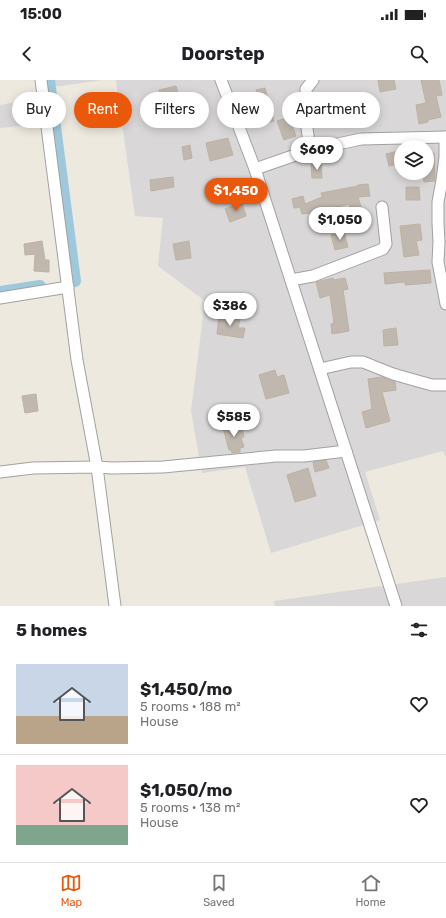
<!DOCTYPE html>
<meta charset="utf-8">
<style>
body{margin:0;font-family:Rubik,sans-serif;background:#f2f2f2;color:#202124;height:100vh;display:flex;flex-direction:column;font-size:15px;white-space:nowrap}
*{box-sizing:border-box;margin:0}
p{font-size:13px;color:#757577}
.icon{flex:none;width:22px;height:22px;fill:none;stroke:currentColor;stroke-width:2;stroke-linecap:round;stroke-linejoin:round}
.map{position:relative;height:526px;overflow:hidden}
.sheet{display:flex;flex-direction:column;background:#fff;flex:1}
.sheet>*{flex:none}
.guide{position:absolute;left:12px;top:12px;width:422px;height:36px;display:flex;gap:8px}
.tools{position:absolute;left:394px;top:60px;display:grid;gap:8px}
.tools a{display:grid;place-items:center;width:40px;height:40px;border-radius:50%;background:#fff;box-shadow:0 2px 10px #0003;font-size:20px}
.price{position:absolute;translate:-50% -34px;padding:0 9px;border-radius:14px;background:#fff;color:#222;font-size:13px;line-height:26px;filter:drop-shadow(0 1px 2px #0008)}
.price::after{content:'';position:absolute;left:50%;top:24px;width:12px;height:9px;margin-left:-6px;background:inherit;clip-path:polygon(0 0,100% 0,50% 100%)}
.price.active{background:#ea580c;color:#fff}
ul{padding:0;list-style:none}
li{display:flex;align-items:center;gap:12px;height:100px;padding:0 16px}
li+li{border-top:1px solid #e0e0e0}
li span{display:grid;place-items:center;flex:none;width:112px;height:80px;border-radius:0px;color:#555}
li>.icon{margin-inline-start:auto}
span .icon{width:48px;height:48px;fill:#fffc;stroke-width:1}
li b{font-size:17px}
h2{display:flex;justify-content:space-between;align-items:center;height:48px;padding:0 16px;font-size:17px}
.pill{padding:0 14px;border-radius:18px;background:#fff;box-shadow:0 2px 10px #0003;font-size:14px;line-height:36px}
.pill.active{background:#ea580c;color:#fff}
.status{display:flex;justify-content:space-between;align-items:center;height:28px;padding:0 20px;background:#fff;direction:ltr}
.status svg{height:11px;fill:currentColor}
header{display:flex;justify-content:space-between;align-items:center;height:52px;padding:0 16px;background:#fff;font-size:18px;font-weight:700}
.tab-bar{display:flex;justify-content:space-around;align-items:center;height:56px;border-top:1px solid #e0e0e0;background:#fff;font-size:11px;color:#757577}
.tab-bar a{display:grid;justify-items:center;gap:2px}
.tab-bar .active{color:#ea580c}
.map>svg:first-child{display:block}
.residential{fill:#d9d7d7;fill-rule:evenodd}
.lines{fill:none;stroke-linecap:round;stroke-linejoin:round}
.canal{stroke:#9ec8dc;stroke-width:12}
.building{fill:#c0b8af;stroke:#beb1a2}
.minor-casing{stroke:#a1a1a1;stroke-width:13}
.minor{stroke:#fff;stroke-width:11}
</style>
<div class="status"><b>15:00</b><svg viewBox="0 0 49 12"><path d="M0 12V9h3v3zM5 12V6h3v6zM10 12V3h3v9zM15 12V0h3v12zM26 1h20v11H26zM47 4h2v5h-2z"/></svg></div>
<header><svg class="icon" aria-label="back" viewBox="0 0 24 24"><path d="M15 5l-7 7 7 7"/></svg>Doorstep<svg class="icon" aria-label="search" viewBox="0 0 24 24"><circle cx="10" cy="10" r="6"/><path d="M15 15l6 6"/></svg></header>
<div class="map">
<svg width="446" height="526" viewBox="0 0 446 526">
<rect width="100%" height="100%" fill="#ede9df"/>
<g class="residential">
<path d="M44,0H103L45,8Z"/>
<path d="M116,0H446V377L443,371L365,392L380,440L271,473L245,387L202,393L191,331L205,221L158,186L163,138L135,136ZM401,67H427V93H401Z"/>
<path d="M38,18L42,44L0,48V25Z"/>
<path d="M446,497V526H275L274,521Z"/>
</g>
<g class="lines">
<g class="canal">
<path d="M49,0L75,201"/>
<path d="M0,212L40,206"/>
</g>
</g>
<g class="building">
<path d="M378,0H394L396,9L380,12Z"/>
<path d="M421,0H439L442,15L436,16L441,37L428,40V42L419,44L416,25L426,23Z"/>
<path d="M176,6L179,16L162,20L159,10Z"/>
<path d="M265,8L274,41L258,45L255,33L261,32L256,10Z"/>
<path d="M372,25L373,37H363L362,26Z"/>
<path d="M331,27L333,38L324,40L322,29Z"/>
<path d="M289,37L296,56L284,60L277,41Z"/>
<path d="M228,58L233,75L210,81L206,63Z"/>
<path d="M190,65L192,78L184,80L182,67Z"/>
<path d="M398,71L401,83L389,86L386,74Z"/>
<path d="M427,73H434L435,96V101L424,102L423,93H427Z"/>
<path d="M321,84L322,98H312L311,85Z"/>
<path d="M173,97L174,107L151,111L150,100Z"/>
<path d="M368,104L370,116L358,117L367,146L358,150L349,124L311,134V133L302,134L300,127L294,128L292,119L303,116L305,124L322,117L321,113L358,106V105Z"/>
<path d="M406,107H419L420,120H406Z"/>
<path d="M242,123L246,136L230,142L225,129Z"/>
<path d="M420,144L422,160L416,161L419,175L404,177L400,146Z"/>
<path d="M344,152L348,167L335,170L331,155Z"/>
<path d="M42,161L45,180H49V192L34,191L35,174L25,175L24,164Z"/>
<path d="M189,161L191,178L176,180L173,164Z"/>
<path d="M430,190L431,203L405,205V202L385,204L384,193Z"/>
<path d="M333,198L334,200L345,198L348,209L343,210L349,251L332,254L331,244L334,243L330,215L320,218L316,202Z"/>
<path d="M219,236L240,239L238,248H245L243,258L217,254Z"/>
<path d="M396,248L398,265L384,266L383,250Z"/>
<path d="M275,290L277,297L284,295L289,313L266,319L259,295Z"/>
<path d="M381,297L395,302L396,310L382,312L390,341L366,348L362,332L372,329L368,299Z"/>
<path d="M36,314L38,331L25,333L22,316Z"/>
<path d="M241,343L244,357L241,358L244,367L240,368V372L232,373L231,370H229L223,348Z"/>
<path d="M326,380L329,388L315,392L313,382Z"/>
<path d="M308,388L316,416L295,422L287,395Z"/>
</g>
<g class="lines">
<g class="minor-casing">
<g id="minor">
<path d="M41,0L77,280L97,387L115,526"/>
<path d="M221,0L255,89L396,526"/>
<path d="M445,57V77L442,100L438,122V143L439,162L438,182L446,224"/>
<path d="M310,70L307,48L306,9L313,0"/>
<path d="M255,89L310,70L361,59L446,57"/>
<path d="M291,200L313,196L383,169L386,164L382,127"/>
<path d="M0,218L68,207"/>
<path d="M320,289L351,282H363L393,294L414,300L432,305H446"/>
<path d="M0,392L33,388L97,387L112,388L163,387L276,376H304L346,371"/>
</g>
</g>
<use href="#minor" class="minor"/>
</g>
</svg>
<div class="tools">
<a><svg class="icon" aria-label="layers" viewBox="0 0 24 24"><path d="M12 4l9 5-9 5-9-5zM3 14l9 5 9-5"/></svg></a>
</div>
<b class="price" style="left:317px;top:91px">$609</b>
<b class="price active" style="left:236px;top:132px">$1,450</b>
<b class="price" style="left:340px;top:161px">$1,050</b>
<b class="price" style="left:230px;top:247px">$386</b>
<b class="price" style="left:234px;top:358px">$585</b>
<div class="guide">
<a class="pill">Buy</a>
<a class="pill active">Rent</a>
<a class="pill">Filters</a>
<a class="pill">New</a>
<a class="pill">Apartment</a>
</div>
</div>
<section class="sheet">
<h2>5 homes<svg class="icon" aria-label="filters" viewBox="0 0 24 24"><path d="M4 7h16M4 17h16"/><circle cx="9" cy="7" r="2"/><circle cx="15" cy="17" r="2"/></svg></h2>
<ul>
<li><span style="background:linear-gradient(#c9d6e8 65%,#b9a48a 0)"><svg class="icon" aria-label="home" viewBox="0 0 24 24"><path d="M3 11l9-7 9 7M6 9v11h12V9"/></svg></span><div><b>$1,450/mo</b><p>5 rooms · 188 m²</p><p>House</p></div><svg class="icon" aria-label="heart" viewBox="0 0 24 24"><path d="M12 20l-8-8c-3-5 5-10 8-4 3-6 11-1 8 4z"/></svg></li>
<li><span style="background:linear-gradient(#f6c9c9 75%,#7fa58c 0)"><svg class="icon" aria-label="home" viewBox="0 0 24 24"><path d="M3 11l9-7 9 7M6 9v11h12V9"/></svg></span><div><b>$1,050/mo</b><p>5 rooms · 138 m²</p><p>House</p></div><svg class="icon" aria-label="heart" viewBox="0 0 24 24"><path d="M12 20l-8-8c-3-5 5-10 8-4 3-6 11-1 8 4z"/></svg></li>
</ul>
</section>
<nav class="tab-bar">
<a class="active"><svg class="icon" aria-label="map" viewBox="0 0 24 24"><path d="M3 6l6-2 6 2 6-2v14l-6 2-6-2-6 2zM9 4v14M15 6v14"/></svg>Map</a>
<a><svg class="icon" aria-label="saved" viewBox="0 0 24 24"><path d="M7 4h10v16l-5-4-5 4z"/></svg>Saved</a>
<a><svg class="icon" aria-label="home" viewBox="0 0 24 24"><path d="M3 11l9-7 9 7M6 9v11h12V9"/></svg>Home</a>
</nav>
